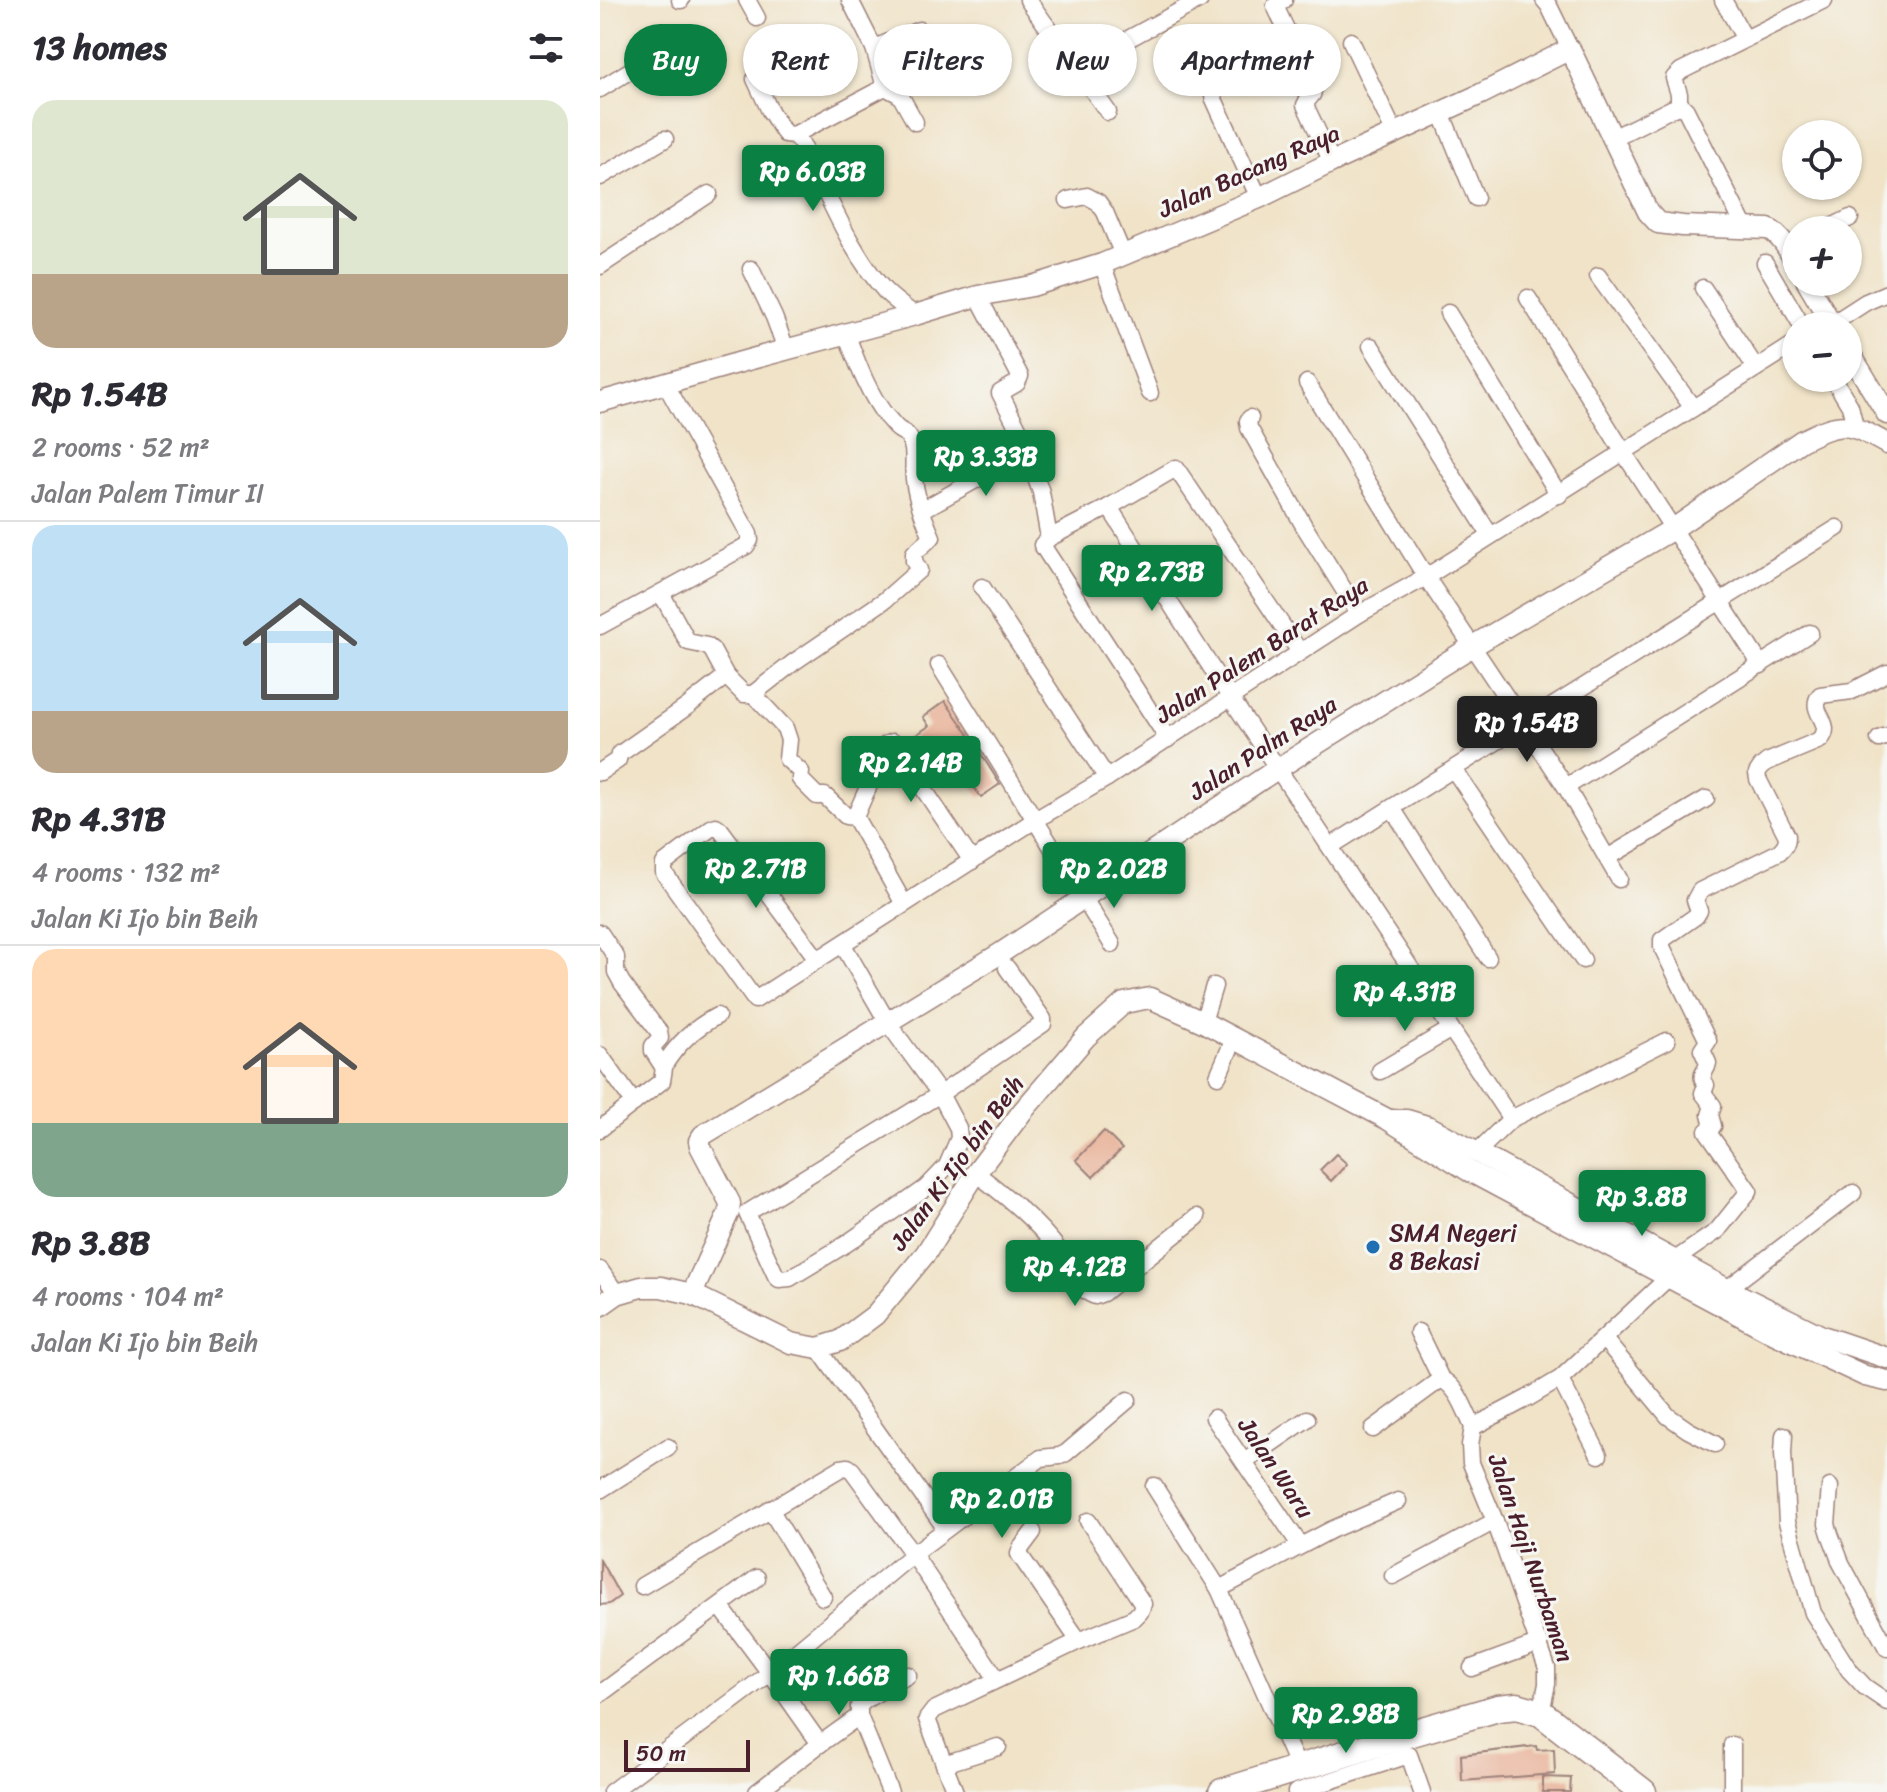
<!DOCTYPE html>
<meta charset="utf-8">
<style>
body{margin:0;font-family:Sriracha,sans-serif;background:#f7f7f7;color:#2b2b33;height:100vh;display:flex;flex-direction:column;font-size:30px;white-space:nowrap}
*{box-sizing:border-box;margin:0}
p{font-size:26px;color:#7c7c81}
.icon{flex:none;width:44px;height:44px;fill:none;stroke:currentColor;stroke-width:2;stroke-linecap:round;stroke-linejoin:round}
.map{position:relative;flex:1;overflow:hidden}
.sheet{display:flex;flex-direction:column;background:#fff;width:600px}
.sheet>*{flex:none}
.banner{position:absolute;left:24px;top:24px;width:760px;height:72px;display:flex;gap:16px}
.controls{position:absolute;left:1182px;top:120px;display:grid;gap:16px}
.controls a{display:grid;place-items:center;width:80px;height:80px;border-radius:50%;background:#fff;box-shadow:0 2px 6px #0004;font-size:40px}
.scale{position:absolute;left:24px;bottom:20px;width:126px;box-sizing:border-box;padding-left:8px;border:4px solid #4a1f2b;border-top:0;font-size:22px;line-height:28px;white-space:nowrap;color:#4a1f2b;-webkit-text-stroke:6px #f6f6f2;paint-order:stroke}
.price{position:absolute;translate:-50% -68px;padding:0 18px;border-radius:8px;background:#0b8043;color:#fff;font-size:26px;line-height:52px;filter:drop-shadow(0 2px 4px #0008)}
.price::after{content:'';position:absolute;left:50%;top:48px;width:24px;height:18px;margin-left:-12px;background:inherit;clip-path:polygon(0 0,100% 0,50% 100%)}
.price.selected{background:#222;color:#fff}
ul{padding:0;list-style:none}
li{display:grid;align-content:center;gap:16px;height:424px;padding:0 32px}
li+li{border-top:2px solid #e1e1e2}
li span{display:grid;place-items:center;height:248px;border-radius:24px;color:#555}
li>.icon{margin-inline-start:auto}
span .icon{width:144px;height:144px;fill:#fffc;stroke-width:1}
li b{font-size:34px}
h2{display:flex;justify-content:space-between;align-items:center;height:96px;padding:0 32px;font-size:34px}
.chip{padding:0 28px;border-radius:36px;background:#fff;box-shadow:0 2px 6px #0004;font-size:28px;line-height:72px}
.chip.selected{background:#0b8043;color:#fff}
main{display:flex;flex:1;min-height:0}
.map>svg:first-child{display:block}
.building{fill:#e9b69e}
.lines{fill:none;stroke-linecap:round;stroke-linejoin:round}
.minor-casing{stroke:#9d817a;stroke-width:19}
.tertiary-casing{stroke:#9d817a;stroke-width:23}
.primary-casing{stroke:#9d817a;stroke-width:29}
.minor{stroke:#fff;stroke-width:16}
.tertiary{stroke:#fff;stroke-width:20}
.primary{stroke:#fff;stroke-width:26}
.poi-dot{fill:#1f6fb2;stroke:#f6f6f2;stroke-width:3}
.labels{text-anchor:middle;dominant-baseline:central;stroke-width:6;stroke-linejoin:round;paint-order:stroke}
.street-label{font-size:24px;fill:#4a1f2b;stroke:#f6f6f2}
.poi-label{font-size:24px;fill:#4a1f2b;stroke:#f6f6f2;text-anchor:start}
</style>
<main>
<section class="sheet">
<h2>13 homes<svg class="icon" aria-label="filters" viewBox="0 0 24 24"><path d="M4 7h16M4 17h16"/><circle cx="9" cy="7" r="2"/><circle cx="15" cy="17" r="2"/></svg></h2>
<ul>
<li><span style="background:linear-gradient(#dfe7d0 70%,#b9a48a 0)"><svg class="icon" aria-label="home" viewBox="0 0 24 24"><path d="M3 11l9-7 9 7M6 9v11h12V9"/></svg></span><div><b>Rp 1.54B</b><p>2 rooms · 52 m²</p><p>Jalan Palem Timur II</p></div></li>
<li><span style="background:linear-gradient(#bfe0f5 75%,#b9a48a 0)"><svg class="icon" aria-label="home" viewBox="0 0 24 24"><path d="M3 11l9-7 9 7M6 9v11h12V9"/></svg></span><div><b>Rp 4.31B</b><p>4 rooms · 132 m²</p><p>Jalan Ki Ijo bin Beih</p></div></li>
<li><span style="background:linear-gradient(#ffd9b3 70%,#7fa58c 0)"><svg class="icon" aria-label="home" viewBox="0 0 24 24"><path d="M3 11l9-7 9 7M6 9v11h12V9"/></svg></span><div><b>Rp 3.8B</b><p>4 rooms · 104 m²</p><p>Jalan Ki Ijo bin Beih</p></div></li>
</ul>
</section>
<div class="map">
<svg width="1287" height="1792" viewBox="0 0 1287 1792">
<rect width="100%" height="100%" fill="#f6f6f2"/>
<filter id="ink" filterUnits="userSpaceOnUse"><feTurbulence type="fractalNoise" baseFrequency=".0125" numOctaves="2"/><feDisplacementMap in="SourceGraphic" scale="16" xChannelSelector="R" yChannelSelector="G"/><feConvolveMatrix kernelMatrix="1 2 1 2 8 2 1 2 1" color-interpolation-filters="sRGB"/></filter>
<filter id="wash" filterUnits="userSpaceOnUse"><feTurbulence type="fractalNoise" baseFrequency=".006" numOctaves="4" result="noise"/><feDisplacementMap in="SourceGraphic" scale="32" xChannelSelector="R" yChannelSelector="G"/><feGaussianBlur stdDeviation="1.8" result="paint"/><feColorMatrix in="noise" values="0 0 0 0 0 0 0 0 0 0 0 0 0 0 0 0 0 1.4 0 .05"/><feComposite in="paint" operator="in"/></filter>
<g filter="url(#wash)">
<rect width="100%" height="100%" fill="#f0e3c8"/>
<g id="blocks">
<g class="building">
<path d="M345,701L367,732L400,784L381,797L356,763L340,775L313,737L329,726L323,717Z"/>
<path d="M504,1131L522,1149L493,1177L476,1160Z"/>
<path d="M736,1154L747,1164L731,1181L720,1170Z"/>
<path d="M0,1560L20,1596L9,1604L0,1605Z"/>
<path d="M936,1746L937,1750L954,1749L955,1774L862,1781L861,1755Z"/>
<path d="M943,1777L971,1778L970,1792H943Z"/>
</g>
</g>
</g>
<g filter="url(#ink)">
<use href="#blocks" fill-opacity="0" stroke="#9d817a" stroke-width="2"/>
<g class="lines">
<g class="minor-casing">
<g id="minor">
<path d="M80,0H81"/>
<path d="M147,0L157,18"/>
<path d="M428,0L508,112"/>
<path d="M684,0L675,6L711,81C716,100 710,92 705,105L732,162"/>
<path d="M944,0L949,6L970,49"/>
<path d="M1123,0L1145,39"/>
<path d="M530,38L600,0"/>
<path d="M751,41L795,134"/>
<path d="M274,48L319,30"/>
<path d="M155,79L170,111L185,134L194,135L201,143C227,191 248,250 285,291C294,300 305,308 315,315"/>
<path d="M285,87L300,95L315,122"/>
<path d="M0,89L31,70"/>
<path d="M613,97L659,198"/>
<path d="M1079,106V94L1074,78L1081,71L1224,0"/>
<path d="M841,112L876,198"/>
<path d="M194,135L285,87L274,48L250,0"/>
<path d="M1011,139L1073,108L1082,106L1086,110L1145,228"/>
<path d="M0,177L65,139"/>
<path d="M468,200L487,196L498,202L505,212L523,255"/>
<path d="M1225,230L1250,218"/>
<path d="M1165,263L1202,326"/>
<path d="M502,264L550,393"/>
<path d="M0,266L109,194"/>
<path d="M151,269L174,317L186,349"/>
<path d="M998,276L1093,408"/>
<path d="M1103,288L1156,368"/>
<path d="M378,296L420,376L417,383L400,393L429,450L430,462L441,492L449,538"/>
<path d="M928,298L1024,453L1161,665"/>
<path d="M848,313L959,495"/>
<path d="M1232,324L1266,302L1287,293"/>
<path d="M771,346L890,535"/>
<path d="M1233,378L1250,406L1255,426"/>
<path d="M707,383L826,577L966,787L1019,879"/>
<path d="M650,418L648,421L649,428L704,526L759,614"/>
<path d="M509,507L630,697L911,1119"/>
<path d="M322,510L429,450"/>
<path d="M382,587L507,778"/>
<path d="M61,593L88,642L107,646L112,650L126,676L144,694H153L185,728L189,740L187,759L201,772L200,779L217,796H225L246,816L255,817L304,904"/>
<path d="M0,626L146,546L150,540L149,534L65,383"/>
<path d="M339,665L512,944"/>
<path d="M153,694L194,662L285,600L319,570L314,561V553L332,537C324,519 316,499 314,479C312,466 317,448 308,436C305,432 303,433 298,429C294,426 290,420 286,416C267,391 257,362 246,333"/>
<path d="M568,739L442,545L449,538L509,507L576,468L700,652"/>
<path d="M1279,739L1287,736"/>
<path d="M854,770L983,960"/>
<path d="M0,772L18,760L19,754L24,751L88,706L126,676"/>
<path d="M966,787L1210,633"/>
<path d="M792,808L888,958"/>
<path d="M255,817L287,744L292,742L372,861"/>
<path d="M731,846C900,740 1067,633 1237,528"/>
<path d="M1007,858L1106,799"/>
<path d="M0,933L16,957V972L22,983L59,1032L60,1038L53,1046V1051L64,1068L62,1081L0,1129"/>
<path d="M243,945L288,1023L340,1094L358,1128L359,1138L347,1166L326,1188L246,1244L190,1278L179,1279L176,1276L147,1213L340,1094L443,1024V1019L407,968"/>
<path d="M218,960L120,829L116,826L111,828L64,864V873L67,877L155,1000L435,820L507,778L759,614L826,577L1196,343"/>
<path d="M603,1022L614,986"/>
<path d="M0,1055L34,1103"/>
<path d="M63,1067C76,1045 94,1028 117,1016"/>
<path d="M780,1071L851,1029"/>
<path d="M618,1076L634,1039"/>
<path d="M876,1153L911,1119L1067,1041"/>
<path d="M376,1173C407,1197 437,1221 460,1252C471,1266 477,1290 495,1296L503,1293L597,1217"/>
<path d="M1075,1260L1117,1231L1149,1191L1107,1131L1113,1126L1110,1115L1113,1106L1103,1093L1106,1085C1098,1073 1106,1074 1108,1063L1102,1050L1108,1041L1062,947V940L1096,916L1099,911L1095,900L1100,891L1179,852C1184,847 1187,844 1187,836L1158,779L1157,773L1161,767L1167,762L1220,740C1236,723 1207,712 1220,695L1252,691L1287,673"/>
<path d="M0,1270L17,1294"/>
<path d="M1122,1295L1127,1289L1253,1193"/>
<path d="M818,1332L841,1379C858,1387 865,1410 873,1427"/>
<path d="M1004,1339L1068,1416L1088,1430L1115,1444"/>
<path d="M218,1348L346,1529"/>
<path d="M960,1379L999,1455"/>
<path d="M614,1418L700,1545"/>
<path d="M773,1429L841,1379"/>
<path d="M1184,1435L1183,1453L1187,1522L1213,1613L1249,1670L1265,1687L1287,1702"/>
<path d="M644,1462L707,1419"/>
<path d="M554,1486L619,1589"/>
<path d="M1230,1487L1227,1524L1230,1534L1241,1563L1287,1648"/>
<path d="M0,1490L68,1447"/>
<path d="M170,1509L223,1597"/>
<path d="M433,1532L421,1548L419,1554L479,1641"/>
<path d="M793,1576L895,1521"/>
<path d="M42,1586L241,1468L248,1467L252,1470L313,1554L397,1679"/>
<path d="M120,1606L170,1673L220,1744L157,1792"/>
<path d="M872,1668L940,1643"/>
<path d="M0,1694L157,1578"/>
<path d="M941,1713L947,1684V1668L895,1521L871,1463L870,1445L873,1427L928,1398L960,1379L1069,1277"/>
<path d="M220,1744L259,1716"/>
<path d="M1132,1745V1792"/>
<path d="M344,1764L398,1747"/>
<path d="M698,1767L619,1589L731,1530L798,1501"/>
<path d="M11,1792L170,1673L313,1554L441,1458L460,1456L466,1453L528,1400"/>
<path d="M290,1792L259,1716V1706L265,1700L308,1675"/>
<path d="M355,1792L327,1719L334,1710L479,1641L534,1618L540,1612L543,1604L488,1521"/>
<path d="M696,1792L809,1755L822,1792"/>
</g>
</g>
<g class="tertiary-casing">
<g id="tertiary">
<path d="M1207,282L1233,326"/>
<path d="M1248,350L1287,414"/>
<path d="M0,402L148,360L315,315L378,296L432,286L502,264L659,198L732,162L881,94L970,49L1048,212L1058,223L1083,226L1168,229C1181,235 1189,251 1196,263"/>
<path d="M791,1120H807L830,1127L1127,1289L1222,1336L1287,1358"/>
<path d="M92,1294L129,1212L130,1203L100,1146L99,1141L103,1135L401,953L677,769L871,647L1073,529L1201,441C1242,420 1248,422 1287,444"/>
<path d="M0,1306L17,1294L41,1287H61L92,1294L191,1343L218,1348L240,1341L275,1315L326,1253L376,1173L422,1112L486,1037L524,1003L550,998L603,1022L787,1119L869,1171L1175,1334L1265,1376L1287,1381"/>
</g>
</g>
<g class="primary-casing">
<path id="primary" d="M622,1792L805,1735L898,1708L917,1706L941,1713L1043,1792"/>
</g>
<use href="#minor" class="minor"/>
<use href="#tertiary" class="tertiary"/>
<use href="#primary" class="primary"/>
</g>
</g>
<circle class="poi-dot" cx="773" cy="1247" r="8"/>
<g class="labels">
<g class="street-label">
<text transform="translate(649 171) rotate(-24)">Jalan Bacang Raya</text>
<text transform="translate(662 650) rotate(-33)">Jalan Palem Barat Raya</text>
<text transform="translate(663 748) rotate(-33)">Jalan Palm Raya</text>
<text transform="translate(357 1163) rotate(-54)">Jalan Ki Ijo bin Beih</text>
<text transform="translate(676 1468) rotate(56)">Jalan Waru</text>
<text transform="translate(931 1558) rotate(71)">Jalan Haji Nurbaman</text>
</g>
<g class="poi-label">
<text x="789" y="1233">SMA Negeri<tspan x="789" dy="28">8 Bekasi</tspan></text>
</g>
</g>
</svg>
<div class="controls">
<a><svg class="icon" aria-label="locate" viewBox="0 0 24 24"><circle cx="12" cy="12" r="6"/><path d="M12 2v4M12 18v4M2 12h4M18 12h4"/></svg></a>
<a>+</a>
<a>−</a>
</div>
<div class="scale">50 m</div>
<b class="price" style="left:213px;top:213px">Rp 6.03B</b>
<b class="price" style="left:386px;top:498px">Rp 3.33B</b>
<b class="price" style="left:552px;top:613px">Rp 2.73B</b>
<b class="price selected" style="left:927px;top:764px">Rp 1.54B</b>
<b class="price" style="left:311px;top:804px">Rp 2.14B</b>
<b class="price" style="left:156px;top:910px">Rp 2.71B</b>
<b class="price" style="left:514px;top:910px">Rp 2.02B</b>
<b class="price" style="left:805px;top:1033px">Rp 4.31B</b>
<b class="price" style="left:1042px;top:1238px">Rp 3.8B</b>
<b class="price" style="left:475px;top:1308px">Rp 4.12B</b>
<b class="price" style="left:402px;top:1540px">Rp 2.01B</b>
<b class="price" style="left:239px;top:1717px">Rp 1.66B</b>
<b class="price" style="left:746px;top:1755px">Rp 2.98B</b>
<div class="banner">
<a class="chip selected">Buy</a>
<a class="chip">Rent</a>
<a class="chip">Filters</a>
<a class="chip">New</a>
<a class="chip">Apartment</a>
</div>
</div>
</main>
